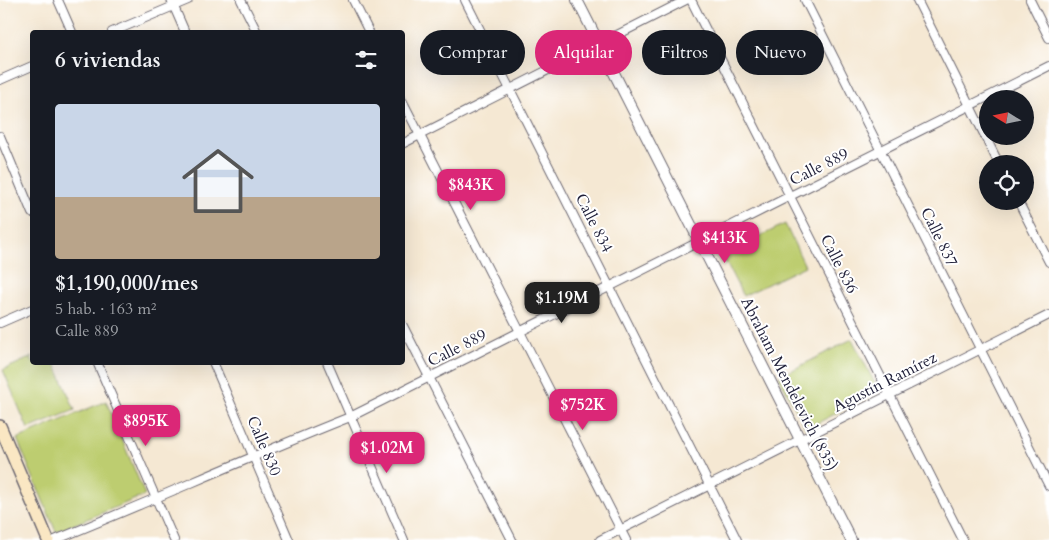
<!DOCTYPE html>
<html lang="es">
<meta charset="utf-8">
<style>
body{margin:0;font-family:Cardo,serif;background:#20242c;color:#f1f3f6;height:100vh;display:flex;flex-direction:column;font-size:19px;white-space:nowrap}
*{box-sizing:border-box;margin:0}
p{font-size:16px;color:#9ea1a6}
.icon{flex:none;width:28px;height:28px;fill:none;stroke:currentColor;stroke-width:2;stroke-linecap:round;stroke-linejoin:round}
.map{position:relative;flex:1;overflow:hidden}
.details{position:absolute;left:30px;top:30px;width:375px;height:335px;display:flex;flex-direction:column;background:#171b24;border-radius:5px;box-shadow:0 5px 20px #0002}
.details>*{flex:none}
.banner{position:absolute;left:420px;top:30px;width:475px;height:45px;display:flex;gap:10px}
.needle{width:32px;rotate:280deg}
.buttons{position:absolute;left:979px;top:90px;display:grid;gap:10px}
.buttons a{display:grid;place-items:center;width:55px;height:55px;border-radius:50%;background:#171b24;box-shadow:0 5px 20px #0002;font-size:25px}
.price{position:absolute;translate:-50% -42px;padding:0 11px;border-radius:10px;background:#db2777;color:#fff;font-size:16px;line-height:32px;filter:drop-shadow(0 1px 2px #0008)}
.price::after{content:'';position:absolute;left:50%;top:30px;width:15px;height:11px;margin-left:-8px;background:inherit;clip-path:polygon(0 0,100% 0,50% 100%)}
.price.current{background:#222;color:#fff}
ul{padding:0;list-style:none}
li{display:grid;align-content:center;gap:10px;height:265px;padding:0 25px}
li span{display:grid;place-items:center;height:155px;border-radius:5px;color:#555}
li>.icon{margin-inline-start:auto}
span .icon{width:90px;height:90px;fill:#fffc;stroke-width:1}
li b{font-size:21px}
h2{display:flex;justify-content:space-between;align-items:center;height:60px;padding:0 25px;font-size:21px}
.chip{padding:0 18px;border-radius:22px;background:#171b24;box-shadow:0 5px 20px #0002;font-size:18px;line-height:45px}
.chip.current{background:#db2777;color:#fff}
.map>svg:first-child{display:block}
.green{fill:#bdcd70;stroke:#707856}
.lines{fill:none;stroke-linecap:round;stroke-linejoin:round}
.minor-casing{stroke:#6c6770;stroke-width:10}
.tertiary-casing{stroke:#6c6770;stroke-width:12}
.secondary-casing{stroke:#6c6770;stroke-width:14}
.minor{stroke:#fff;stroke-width:8}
.tertiary{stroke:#fff;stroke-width:10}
.secondary{stroke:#fae7c3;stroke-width:11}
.labels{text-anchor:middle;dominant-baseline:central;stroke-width:4;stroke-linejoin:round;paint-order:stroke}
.street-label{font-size:16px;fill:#22223b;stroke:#fff}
</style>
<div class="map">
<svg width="1049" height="540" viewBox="0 0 1049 540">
<rect width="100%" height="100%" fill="#fff"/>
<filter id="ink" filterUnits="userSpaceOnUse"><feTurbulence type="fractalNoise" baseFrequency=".02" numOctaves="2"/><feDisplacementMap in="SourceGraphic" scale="10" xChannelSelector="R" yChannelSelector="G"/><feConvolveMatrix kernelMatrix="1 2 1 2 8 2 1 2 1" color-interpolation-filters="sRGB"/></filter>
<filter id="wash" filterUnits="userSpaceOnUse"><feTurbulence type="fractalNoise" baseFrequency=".0096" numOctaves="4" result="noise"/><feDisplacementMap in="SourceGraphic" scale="20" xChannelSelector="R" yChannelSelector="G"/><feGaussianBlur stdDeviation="1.12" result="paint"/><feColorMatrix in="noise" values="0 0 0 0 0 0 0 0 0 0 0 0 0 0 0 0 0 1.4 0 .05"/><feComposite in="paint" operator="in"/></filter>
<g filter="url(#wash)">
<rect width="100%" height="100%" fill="#f5e8d3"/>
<g class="green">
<path d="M785,224L805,266L743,296L722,255Z"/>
<path d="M852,339L879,391L806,429L779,377Z"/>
<path d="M32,357V362L55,363L75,410L28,429L3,370Z"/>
<path d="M106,401L145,495L56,532L17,439Z"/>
</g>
</g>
<g filter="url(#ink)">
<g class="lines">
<g class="minor-casing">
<g id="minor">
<path d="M58,0L72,32"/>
<path d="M171,0L185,32"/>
<path d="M241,0L257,32"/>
<path d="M353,0L369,32"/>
<path d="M465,0L737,540"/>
<path d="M691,0L963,540"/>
<path d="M805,0L1049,486"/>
<path d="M917,0L999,164"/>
<path d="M1030,0L1049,38"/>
<path d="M112,32L188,0"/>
<path d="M0,80L32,66"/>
<path d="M402,100L626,540"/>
<path d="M0,136L32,213"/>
<path d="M402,144L686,0"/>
<path d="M1018,201L1049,262"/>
<path d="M0,323L32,309"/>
<path d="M402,324L512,540"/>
<path d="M97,362L174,540"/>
<path d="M213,362L289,540"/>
<path d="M327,362L404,540"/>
<path d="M55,540C154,500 251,456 350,417L1049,66"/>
<path d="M600,540L1049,315"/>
</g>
</g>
<g class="tertiary-casing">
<path id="tertiary" d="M577,0L851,540"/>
</g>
<g class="secondary-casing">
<path id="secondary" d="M0,426L48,540"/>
</g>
<use href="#minor" class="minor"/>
<use href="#tertiary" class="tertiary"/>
<use href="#secondary" class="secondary"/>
</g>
</g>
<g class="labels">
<g class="street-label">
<text transform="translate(819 167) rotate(-27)">Calle 889</text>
<text transform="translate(594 223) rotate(63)">Calle 834</text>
<text transform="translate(939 237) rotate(64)">Calle 837</text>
<text transform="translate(839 264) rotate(63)">Calle 836</text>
<text transform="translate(457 348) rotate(-27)">Calle 889</text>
<text transform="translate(885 382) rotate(-27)">Agustín Ramírez</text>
<text transform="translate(789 384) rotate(63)">Abraham Mendelevich (835)</text>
<text transform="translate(264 446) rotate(67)">Calle 830</text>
</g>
</g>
</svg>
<div class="buttons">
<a><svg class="needle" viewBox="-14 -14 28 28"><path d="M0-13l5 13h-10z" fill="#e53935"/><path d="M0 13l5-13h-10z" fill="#9ea1a6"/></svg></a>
<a><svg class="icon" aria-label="locate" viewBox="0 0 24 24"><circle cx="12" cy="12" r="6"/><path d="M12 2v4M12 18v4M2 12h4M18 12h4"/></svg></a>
</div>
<b class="price" style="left:471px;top:211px">$843K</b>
<b class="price" style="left:725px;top:264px">$413K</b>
<b class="price current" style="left:562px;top:324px">$1.19M</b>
<b class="price" style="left:583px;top:431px">$752K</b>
<b class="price" style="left:146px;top:447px">$895K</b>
<b class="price" style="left:387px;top:474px">$1.02M</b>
<div class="banner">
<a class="chip">Comprar</a>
<a class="chip current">Alquilar</a>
<a class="chip">Filtros</a>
<a class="chip">Nuevo</a>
</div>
<section class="details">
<h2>6 viviendas<svg class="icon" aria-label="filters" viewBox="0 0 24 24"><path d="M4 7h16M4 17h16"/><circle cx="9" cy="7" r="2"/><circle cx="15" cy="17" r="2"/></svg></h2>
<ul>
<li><span style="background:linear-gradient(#c9d6e8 60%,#b9a48a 0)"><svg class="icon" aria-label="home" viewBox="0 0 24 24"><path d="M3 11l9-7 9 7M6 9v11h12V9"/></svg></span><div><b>$1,190,000/mes</b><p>5 hab. · 163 m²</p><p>Calle 889</p></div></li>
</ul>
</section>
</div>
